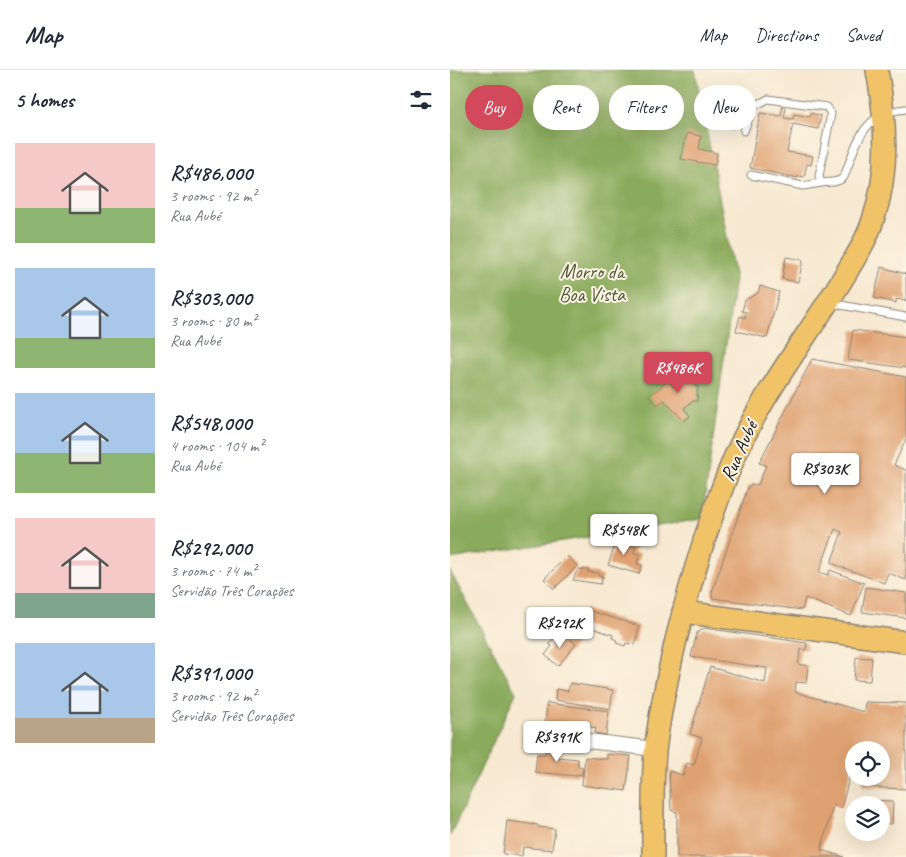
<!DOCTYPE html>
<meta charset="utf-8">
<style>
body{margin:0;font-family:Caveat,sans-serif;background:#f2f2f3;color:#1f2937;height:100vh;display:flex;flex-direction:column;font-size:19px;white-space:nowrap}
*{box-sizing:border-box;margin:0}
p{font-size:16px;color:#747a83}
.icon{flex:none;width:28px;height:28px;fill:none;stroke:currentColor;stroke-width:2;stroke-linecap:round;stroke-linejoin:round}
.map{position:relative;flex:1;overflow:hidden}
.panel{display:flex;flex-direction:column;background:#fff;width:450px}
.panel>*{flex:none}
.hud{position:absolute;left:15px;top:15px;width:365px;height:45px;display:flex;gap:10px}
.buttons{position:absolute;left:395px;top:671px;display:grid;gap:10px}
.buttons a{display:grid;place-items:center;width:45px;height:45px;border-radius:50%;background:#fff;box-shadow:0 5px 20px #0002;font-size:25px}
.price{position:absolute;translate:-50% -42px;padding:0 11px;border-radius:5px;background:#fff;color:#222;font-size:16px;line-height:32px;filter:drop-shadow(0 1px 2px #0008)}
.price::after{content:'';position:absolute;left:50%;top:30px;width:15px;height:11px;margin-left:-8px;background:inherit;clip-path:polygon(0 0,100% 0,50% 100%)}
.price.active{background:#d1495b;color:#fff}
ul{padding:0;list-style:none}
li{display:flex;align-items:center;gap:15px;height:125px;padding:0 15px}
li span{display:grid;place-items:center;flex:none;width:140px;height:100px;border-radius:0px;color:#555}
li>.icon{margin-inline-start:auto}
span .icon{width:60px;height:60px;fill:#fffc;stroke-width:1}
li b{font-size:21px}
h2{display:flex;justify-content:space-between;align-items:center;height:60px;padding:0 15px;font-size:21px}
.pill{padding:0 18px;border-radius:22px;background:#fff;box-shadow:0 5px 20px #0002;font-size:18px;line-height:45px}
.pill.active{background:#d1495b;color:#fff}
header{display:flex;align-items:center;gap:30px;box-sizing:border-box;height:70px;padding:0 25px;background:#fff;border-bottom:1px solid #e0e1e3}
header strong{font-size:24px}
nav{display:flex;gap:28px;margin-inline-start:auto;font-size:18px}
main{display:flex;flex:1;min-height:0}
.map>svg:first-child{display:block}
.forest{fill:#8aaa5c;stroke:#53633c}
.building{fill:#dfa171}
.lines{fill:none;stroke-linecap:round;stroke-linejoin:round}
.service-casing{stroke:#8a8276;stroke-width:9}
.minor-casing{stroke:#8a8276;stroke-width:16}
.primary-casing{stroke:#8a8276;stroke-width:24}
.service{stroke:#fff;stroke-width:7}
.minor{stroke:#fff;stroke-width:14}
.primary{stroke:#f1c369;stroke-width:21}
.labels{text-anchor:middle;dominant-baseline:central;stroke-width:4;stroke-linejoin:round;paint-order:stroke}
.park-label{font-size:20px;fill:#4f5737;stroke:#fcf5e5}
.street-label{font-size:20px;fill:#1c1c1c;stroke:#fcf5e5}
</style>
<header>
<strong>Map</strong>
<nav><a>Map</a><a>Directions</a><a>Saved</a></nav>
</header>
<main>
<section class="panel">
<h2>5 homes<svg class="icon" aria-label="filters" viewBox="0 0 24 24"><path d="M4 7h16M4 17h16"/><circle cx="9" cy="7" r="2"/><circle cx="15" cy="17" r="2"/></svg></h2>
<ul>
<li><span style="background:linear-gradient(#f6c9c9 65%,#8fb573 0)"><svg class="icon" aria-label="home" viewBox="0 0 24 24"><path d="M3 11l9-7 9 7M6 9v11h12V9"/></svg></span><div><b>R$486,000</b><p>3 rooms · 92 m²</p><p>Rua Aubé</p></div></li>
<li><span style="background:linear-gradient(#a9c7e8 70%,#8fb573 0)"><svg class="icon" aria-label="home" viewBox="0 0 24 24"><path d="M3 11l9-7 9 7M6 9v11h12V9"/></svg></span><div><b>R$303,000</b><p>3 rooms · 80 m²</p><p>Rua Aubé</p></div></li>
<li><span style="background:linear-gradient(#a9c7e8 60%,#8fb573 0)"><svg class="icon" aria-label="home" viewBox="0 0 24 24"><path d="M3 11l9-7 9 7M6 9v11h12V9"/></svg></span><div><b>R$548,000</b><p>4 rooms · 104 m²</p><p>Rua Aubé</p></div></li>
<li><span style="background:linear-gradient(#f6c9c9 75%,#7fa58c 0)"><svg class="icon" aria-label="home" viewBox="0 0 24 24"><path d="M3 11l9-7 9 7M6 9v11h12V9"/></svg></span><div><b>R$292,000</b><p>3 rooms · 74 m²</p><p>Servidão Três Corações</p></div></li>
<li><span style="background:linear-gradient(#a9c7e8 75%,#b9a48a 0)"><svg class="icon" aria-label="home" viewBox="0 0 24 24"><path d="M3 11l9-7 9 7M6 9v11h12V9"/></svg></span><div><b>R$391,000</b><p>3 rooms · 92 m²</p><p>Servidão Três Corações</p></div></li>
</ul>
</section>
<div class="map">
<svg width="456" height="787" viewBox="0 0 456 787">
<rect width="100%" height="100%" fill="#fcf5e5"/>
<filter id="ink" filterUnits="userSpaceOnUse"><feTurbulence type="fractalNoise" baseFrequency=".02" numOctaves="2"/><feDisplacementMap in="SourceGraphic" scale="10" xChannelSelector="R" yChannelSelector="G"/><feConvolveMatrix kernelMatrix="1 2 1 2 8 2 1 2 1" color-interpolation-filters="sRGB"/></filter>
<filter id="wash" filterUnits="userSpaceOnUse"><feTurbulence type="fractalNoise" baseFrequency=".0096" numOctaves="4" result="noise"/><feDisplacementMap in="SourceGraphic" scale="20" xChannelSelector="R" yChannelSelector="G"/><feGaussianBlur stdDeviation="1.12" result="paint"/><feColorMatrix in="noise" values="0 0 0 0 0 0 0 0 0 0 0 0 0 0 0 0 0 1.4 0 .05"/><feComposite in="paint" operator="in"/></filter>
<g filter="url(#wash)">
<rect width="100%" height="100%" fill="#f7e9d1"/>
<g class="forest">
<path d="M0,0H245L285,209L252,449L0,489Z"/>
<path d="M0,501L66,623L0,766Z"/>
</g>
<g id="blocks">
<g class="building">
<path d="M333,37L336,38L334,48L343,49L344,44L360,47L361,43L371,46L368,59L343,54L337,82L363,86L361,95L357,94L354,107L348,106V108L300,98L310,43L331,46Z"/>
<path d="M276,39L287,42L283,59L272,56Z"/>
<path d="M237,63L251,66L249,79L267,83L265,95L231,89Z"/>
<path d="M336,187L353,190L348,212L332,209Z"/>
<path d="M431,197L456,204V231L446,229V233L424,228Z"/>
<path d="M310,216L329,222L317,268L286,261L290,246L295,248L296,242L292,241L295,230L308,223Z"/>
<path d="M403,260L456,267V298L398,290Z"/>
<path d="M362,289L456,307V369L444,395L456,400V510L438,503L434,513L381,493L392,462L385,459L369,502L378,505L380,500L414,513L401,546L355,528L352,540L262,528V522L298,417L302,414L308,415L316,395L309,393Z"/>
<path d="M234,301H247L245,316H248L247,331H243L234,338L240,346L234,351L214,330L207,335L199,326L219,310L224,317L233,310Z"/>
<path d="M159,466L186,477L183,483L190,484L187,494L192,495L189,504L158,495L164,478L155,475Z"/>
<path d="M117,486L127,496L104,519L94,509Z"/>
<path d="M128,499L139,500L138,502L148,503V505L153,506L151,514L123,510Z"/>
<path d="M416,517L456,523V548L412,542Z"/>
<path d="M134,539L189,556L185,575L176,573L175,576L166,573L167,570L162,568L163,565L130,554Z"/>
<path d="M254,558L357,573L356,580L351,579L348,594L358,596L356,613L346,612L345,622L414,642L415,632L456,633V719L412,717V708H431V680H404V691L391,738L383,735L371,780L394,787H227V742L221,740L219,701L233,705L237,693L244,695L252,668L240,664L260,597L315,613L317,598L241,587L247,563Z"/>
<path d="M113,563L126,574L108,596L95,585L102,576L99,574L104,568L107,570Z"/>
<path d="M406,587L422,588L420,611L404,610Z"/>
<path d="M120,613L163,620L160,639L105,630L106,619L118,621Z"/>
<path d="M97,633L159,641L156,665L145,663L146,658L135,656L123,654V658L95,656Z"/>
<path d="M96,673L108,674L107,687L128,689V696L133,697L132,705L127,704L126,706L85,702L87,684H95Z"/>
<path d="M157,684L181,686L176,721L132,715L135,687L157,689Z"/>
<path d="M417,730L443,731L442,754L431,753V735H417Z"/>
<path d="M57,751L88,755V757L105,759L102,780L73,777L72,786L53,784Z"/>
</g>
</g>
</g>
<g filter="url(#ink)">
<use href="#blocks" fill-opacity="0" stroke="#8a8276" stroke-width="1"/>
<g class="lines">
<g class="service-casing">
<g id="service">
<path d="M294,61L303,37L318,29L377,37L381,44L369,106L371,113C380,112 388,113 394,107C407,72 413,42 456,39"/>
<path d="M301,105L353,116L371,113"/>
<path d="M380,233L456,247"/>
</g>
</g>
<g class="minor-casing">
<path id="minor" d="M113,668L205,679"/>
</g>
<g class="primary-casing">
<g id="primary">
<path d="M233,542L456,572"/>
<path d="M203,787C203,752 202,717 205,682C209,646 217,609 225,574C240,513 258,452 282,393C309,328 353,273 390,213C402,193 416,172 423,150C440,101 436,49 427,0"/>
</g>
</g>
<use href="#service" class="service"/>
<use href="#minor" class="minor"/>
<use href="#primary" class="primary"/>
</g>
</g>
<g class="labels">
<g class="park-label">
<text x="142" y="201">Morro da<tspan x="142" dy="23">Boa Vista</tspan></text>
</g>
<g class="street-label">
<text transform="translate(289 381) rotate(-66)">Rua Aubé</text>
</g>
</g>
</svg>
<div class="buttons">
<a><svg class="icon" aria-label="locate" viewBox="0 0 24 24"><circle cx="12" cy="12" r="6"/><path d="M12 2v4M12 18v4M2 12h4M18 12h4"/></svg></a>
<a><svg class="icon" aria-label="layers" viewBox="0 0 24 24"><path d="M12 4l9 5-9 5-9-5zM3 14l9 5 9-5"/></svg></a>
</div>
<b class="price active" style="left:228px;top:324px">R$486K</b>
<b class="price" style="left:375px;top:425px">R$303K</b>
<b class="price" style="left:174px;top:486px">R$548K</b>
<b class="price" style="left:110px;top:579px">R$292K</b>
<b class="price" style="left:107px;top:693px">R$391K</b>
<div class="hud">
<a class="pill active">Buy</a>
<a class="pill">Rent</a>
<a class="pill">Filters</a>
<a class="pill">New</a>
</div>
</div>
</main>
